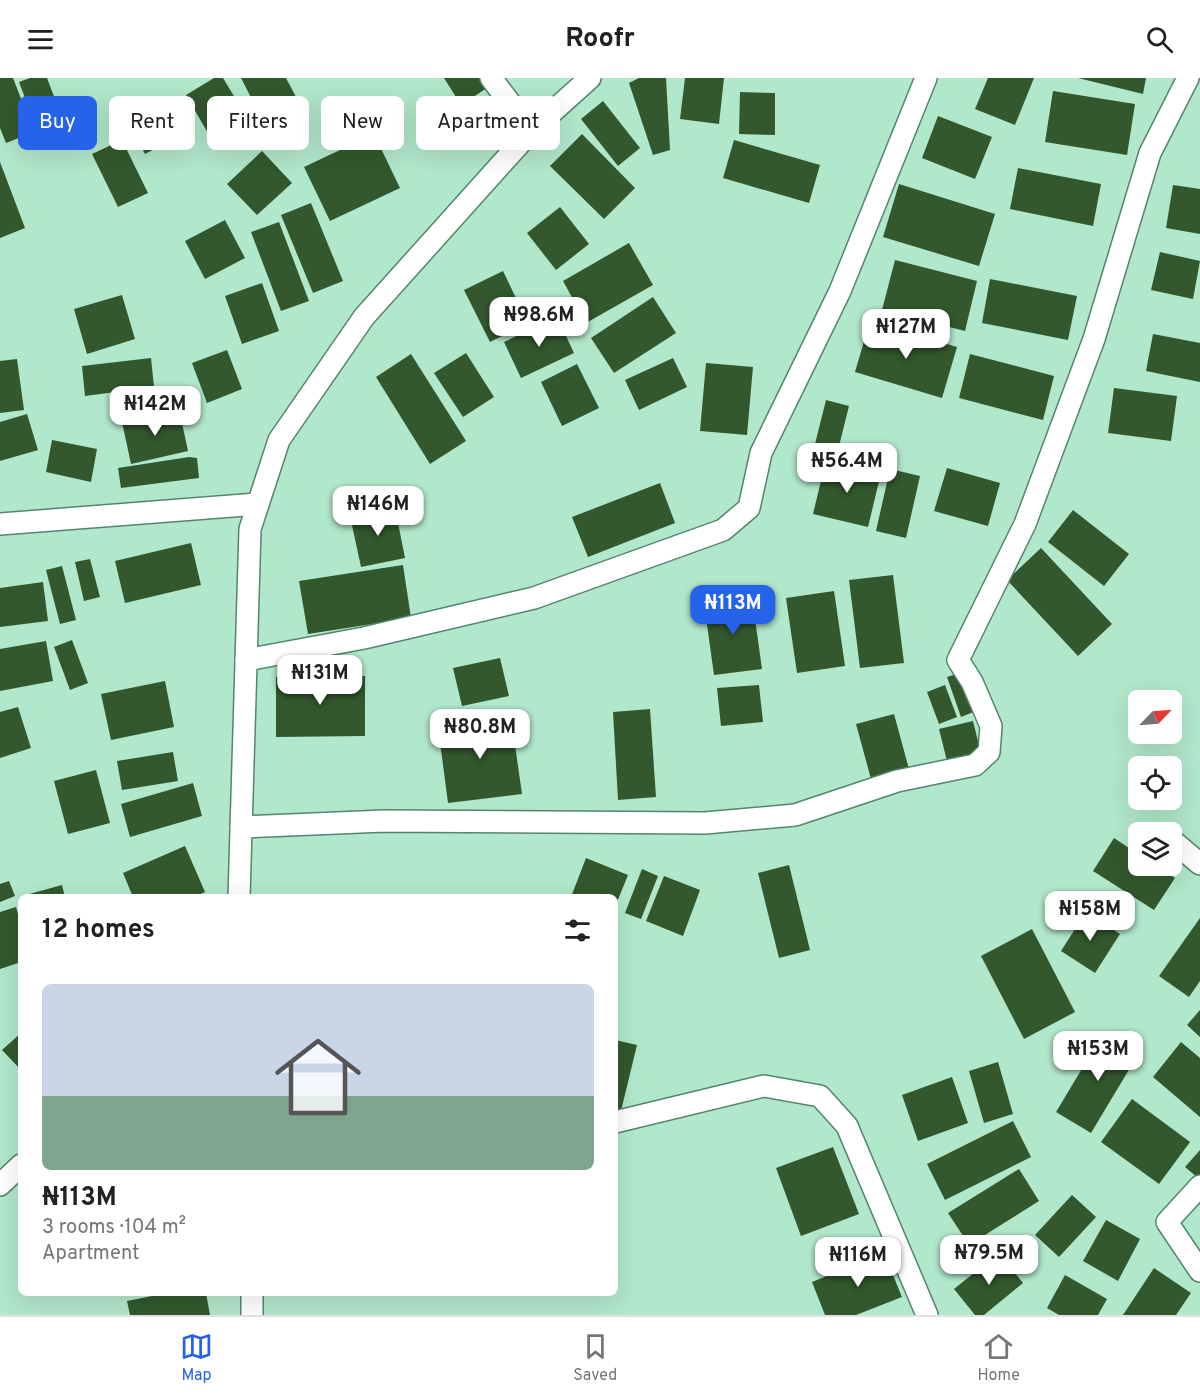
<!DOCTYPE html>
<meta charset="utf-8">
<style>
body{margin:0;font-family:Overpass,sans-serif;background:#f2f2f2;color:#202124;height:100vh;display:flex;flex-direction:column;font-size:22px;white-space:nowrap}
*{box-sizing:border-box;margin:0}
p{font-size:20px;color:#757577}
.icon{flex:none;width:33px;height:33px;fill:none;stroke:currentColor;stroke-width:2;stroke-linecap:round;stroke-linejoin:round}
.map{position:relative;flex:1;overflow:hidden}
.details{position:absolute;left:18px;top:816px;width:600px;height:402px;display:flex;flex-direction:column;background:#fff;border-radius:9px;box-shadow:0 6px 24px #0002}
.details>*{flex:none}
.top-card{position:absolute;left:18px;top:18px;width:600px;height:54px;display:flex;gap:12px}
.needle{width:39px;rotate:65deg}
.fabs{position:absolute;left:1128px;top:612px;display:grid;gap:12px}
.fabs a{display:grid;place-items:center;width:54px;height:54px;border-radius:9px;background:#fff;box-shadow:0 6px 24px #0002;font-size:30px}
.price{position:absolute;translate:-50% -51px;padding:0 14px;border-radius:12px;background:#fff;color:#222;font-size:20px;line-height:39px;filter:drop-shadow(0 2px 3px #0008)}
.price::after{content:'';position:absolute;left:50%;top:36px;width:18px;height:14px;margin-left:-9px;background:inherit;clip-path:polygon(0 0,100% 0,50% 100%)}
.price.selected{background:#2563eb;color:#fff}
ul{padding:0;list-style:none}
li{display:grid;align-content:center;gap:12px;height:318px;padding:0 24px}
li+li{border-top:2px solid #e0e0e0}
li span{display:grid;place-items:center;height:186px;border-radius:9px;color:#555}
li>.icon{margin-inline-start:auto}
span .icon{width:108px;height:108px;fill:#fffc;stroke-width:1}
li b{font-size:26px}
h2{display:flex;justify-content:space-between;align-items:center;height:72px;padding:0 24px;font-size:26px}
.tag{padding:0 21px;border-radius:9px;background:#fff;box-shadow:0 6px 24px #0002;font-size:21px;line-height:54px}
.tag.selected{background:#2563eb;color:#fff}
header{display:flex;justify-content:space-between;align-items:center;height:78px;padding:0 24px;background:#fff;font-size:27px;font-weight:700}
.menu{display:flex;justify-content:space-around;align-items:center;height:84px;border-top:2px solid #e0e0e0;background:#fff;font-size:16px;color:#757577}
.menu a{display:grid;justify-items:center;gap:3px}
.menu .selected{color:#2563eb}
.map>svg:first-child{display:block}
.building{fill:#33582d}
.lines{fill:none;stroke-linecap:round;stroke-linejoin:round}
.street-casing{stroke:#53866c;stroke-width:24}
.street{stroke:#fff;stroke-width:21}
</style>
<header><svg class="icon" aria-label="menu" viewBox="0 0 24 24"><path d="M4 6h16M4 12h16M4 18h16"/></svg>Roofr<svg class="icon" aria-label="search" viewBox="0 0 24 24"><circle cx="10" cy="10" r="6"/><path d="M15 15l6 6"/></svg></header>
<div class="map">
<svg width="1200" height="1237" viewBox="0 0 1200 1237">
<rect width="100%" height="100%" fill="#b1e7ca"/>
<g class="building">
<path d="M0,0H13L34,54L6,65L0,50Z"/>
<path d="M30,0H47L64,45L38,54L19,4Z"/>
<path d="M214,0H223L252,48L216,69L186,17Z"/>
<path d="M241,0H286L296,19L260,37Z"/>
<path d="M444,0H481L487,10L461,27Z"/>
<path d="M639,0H666L670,72L653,77L629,5Z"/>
<path d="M685,0H724L719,46L680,41Z"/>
<path d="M988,0H1034L1015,47L975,31Z"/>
<path d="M1078,0H1146L1143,16Z"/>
<path d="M1053,13L1135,26L1127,77L1045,64Z"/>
<path d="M740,14L775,15V57L739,56Z"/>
<path d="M603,23L640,70L618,88L581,41Z"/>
<path d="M164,26L179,58L145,76L129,44Z"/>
<path d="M938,38L992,59L975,101L922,80Z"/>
<path d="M374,56L400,110L330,143L304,89Z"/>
<path d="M582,56L635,110L604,141L550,88Z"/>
<path d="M122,62L148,115L118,129L92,76Z"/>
<path d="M734,62L820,87L809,125L723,100Z"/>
<path d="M262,73L292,105L257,137L227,106Z"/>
<path d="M0,84L25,150L0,160Z"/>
<path d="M1018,90L1101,106L1093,148L1010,131Z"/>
<path d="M899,106L995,136L979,188L883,159Z"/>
<path d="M1173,107L1200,111V156L1166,150Z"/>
<path d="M311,125L343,203L313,215L281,137Z"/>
<path d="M560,129L589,166L556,192L527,155Z"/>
<path d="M225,142L245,180L205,201L185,163Z"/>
<path d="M279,144L309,223L281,233L251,154Z"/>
<path d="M629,165L653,207L586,245L563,203Z"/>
<path d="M1160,174L1200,183L1193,221L1151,212Z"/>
<path d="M895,182L977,203L965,253L882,232Z"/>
<path d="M503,193L528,245L490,264L464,212Z"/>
<path d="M990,201L1077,218L1068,262L982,245Z"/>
<path d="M262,205L279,253L242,266L225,218Z"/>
<path d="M122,217L135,261L87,276L74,231Z"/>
<path d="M653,219L676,255L614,295L591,260Z"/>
<path d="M557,239L574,275L521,300L504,264Z"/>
<path d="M870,243L957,269L942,320L855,294Z"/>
<path d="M1153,256L1200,265V304L1146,293Z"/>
<path d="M227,272L242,311L207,325L192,285Z"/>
<path d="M466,275L494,319L463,339L434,295Z"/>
<path d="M411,276L466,363L430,386L376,299Z"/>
<path d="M970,276L1054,298L1043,342L959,320Z"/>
<path d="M151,280L154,309L85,318L82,288Z"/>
<path d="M673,280L687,309L639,332L625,302Z"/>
<path d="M17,281L24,332L0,335V283Z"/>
<path d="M706,285L753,289L747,357L700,353Z"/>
<path d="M577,286L599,330L562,348L541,304Z"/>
<path d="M1114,310L1177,318L1171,363L1108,355Z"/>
<path d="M826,322L849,328L837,376L814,370Z"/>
<path d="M179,331L188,373L131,386L122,344Z"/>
<path d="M27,336L38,372L0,383V344Z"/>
<path d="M52,362L97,371L91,404L46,394Z"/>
<path d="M189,379L197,380L199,400L121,410L118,390Z"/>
<path d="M826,382L881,395L868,449L813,436Z"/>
<path d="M947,390L1000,405L988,448L934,433Z"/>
<path d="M890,391L920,398L906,460L876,453Z"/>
<path d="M660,405L675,445L588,479L572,439Z"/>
<path d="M395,430L405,480L361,489L350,438Z"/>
<path d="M1073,432L1129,476L1104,508L1048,464Z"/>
<path d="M191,465L201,507L125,525L115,483Z"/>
<path d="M1041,470L1112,546L1078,578L1007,502Z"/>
<path d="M90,481L100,519L84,523L75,484Z"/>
<path d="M403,487L411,540L308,556L299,503Z"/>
<path d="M62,488L76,542L60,546L46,492Z"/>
<path d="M893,497L904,585L860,590L849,502Z"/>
<path d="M43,504L48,543L0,549V510Z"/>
<path d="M834,513L845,588L797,595L786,520Z"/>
<path d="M752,519L762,591L714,597L704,525Z"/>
<path d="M72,562L88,605L70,612L54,569Z"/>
<path d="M46,563L53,603L0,613V571Z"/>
<path d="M500,580L509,618L462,628L453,590Z"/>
<path d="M962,594L976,633L961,639L947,599Z"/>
<path d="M365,598V658L276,659V599Z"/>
<path d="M165,603L174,649L111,662L101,616Z"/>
<path d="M759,607L763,644L721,648L717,610Z"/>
<path d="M945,607L957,639L939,646L927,614Z"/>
<path d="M18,629L31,670L0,680V634Z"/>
<path d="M650,631L656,719L618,722L613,634Z"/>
<path d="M894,636L909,691L871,701L856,646Z"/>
<path d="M511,639L522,716L448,725L438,649Z"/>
<path d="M973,643L982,679L948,687L939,651Z"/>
<path d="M173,674L178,703L122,712L117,683Z"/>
<path d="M96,692L110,745L68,756L54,703Z"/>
<path d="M193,705L202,738L130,759L121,726Z"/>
<path d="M1114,760L1138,776V788H1157L1175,800L1154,832L1093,793Z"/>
<path d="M185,768L205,814L194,819H133L123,795Z"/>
<path d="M586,780L628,797L615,829V819H571Z"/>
<path d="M789,787L810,872L779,880L758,795Z"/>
<path d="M642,791L658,798L641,841L625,835Z"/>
<path d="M664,798L700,812L683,858L646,843Z"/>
<path d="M9,803L15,818L0,824V806Z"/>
<path d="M62,807L65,819H22V818Z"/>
<path d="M16,829L21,847V884L0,891V834Z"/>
<path d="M1086,834L1120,856L1095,895L1061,873Z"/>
<path d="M1200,840V903L1189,919L1159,898Z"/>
<path d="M1032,851L1075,934L1024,961L981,878Z"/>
<path d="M1200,932V959L1187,947Z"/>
<path d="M1104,954L1139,975L1091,1055L1056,1034Z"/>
<path d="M21,955V992L2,972Z"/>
<path d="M615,962L637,967L620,1037H615Z"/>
<path d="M1181,964L1200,980V1039L1153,999Z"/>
<path d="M998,984L1013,1036L984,1045L969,993Z"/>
<path d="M952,999L968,1045L918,1063L902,1017Z"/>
<path d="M1132,1021L1190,1064L1159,1106L1101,1064Z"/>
<path d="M1013,1043L1031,1079L945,1122L927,1086Z"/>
<path d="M833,1069L859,1136L801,1158L776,1090Z"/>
<path d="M1200,1072V1096L1197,1099L1185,1089Z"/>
<path d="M1019,1091L1039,1123L969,1167L948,1135Z"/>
<path d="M1072,1117L1096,1139L1059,1179L1035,1157Z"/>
<path d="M1106,1142L1140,1161L1118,1203L1083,1183Z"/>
<path d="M884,1175L902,1219L856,1237H825L812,1204Z"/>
<path d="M999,1175L1023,1205L984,1237H975L954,1211Z"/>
<path d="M1154,1190L1191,1215L1176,1237H1123Z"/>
<path d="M1065,1197L1107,1221L1098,1237H1059L1047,1230Z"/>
<path d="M167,1215H206L210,1237H130L127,1223Z"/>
</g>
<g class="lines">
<g class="street-casing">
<g id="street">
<path d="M491,0L531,53"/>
<path d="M0,446L258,426"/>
<path d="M246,582L364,560L534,520L723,452L749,430L761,375L840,213L926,0"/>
<path d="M241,749L384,743L705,745L795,737L897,703L975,687L989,674L991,648L972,604L958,582L1025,446L1094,261L1150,75L1188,0"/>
<path d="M1174,764L1200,786"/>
<path d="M239,819L250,451L279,362L364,239L531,53L590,0"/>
<path d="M615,1044L764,1008L820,1018L847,1048L927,1237"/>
<path d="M0,1107L21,1087"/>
<path d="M1200,1108L1167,1144L1200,1193"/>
<path d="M252,1215V1237"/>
</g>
</g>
<use href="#street" class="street"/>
</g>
</svg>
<div class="fabs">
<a><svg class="needle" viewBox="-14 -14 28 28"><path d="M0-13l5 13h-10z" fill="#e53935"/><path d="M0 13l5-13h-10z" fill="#757577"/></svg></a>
<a><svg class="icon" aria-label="locate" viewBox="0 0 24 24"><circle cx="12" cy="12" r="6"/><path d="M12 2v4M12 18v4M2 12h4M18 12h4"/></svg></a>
<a><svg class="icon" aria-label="layers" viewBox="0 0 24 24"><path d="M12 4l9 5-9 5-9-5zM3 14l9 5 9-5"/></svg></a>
</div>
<b class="price" style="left:539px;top:270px">₦98.6M</b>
<b class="price" style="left:906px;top:282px">₦127M</b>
<b class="price" style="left:155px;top:359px">₦142M</b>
<b class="price" style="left:847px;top:416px">₦56.4M</b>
<b class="price" style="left:378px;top:459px">₦146M</b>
<b class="price selected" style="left:733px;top:558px">₦113M</b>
<b class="price" style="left:320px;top:628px">₦131M</b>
<b class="price" style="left:480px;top:682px">₦80.8M</b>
<b class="price" style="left:1090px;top:864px">₦158M</b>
<b class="price" style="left:1098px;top:1004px">₦153M</b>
<b class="price" style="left:989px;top:1208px">₦79.5M</b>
<b class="price" style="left:858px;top:1210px">₦116M</b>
<div class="top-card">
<a class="tag selected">Buy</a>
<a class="tag">Rent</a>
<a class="tag">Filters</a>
<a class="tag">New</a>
<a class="tag">Apartment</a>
</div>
<section class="details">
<h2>12 homes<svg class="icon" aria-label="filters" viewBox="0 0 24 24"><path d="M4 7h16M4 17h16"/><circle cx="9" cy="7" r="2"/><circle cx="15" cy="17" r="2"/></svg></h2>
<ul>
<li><span style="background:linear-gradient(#c9d6e8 60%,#7fa58c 0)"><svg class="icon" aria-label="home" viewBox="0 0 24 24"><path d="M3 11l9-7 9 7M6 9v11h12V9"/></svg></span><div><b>₦113M</b><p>3 rooms · 104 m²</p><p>Apartment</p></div></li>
</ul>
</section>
</div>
<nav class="menu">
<a class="selected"><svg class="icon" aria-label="map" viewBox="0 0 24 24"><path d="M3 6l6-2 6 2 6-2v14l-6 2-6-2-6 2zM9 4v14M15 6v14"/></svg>Map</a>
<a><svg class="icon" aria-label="saved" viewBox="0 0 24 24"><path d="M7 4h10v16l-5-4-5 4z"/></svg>Saved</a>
<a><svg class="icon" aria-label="home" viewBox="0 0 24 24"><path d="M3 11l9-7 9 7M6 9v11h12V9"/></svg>Home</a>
</nav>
